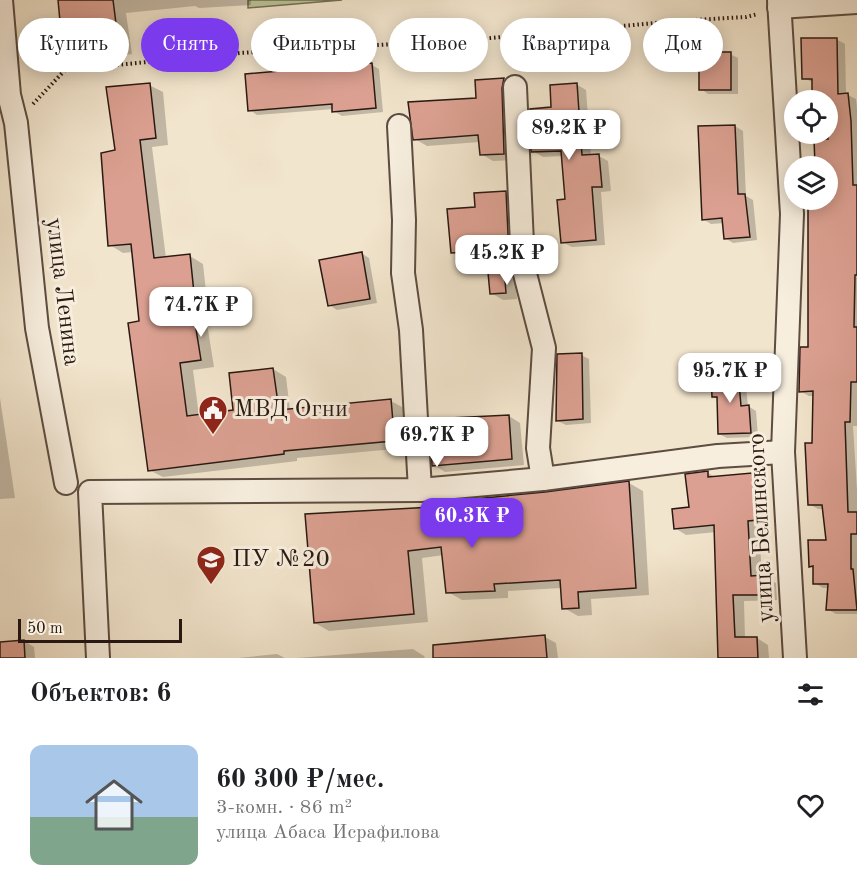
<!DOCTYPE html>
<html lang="ru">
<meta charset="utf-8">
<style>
body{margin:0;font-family:"Old Standard TT",serif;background:#f2f2f2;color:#202124;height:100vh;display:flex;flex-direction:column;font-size:22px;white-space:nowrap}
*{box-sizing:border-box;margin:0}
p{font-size:20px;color:#757577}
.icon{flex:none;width:33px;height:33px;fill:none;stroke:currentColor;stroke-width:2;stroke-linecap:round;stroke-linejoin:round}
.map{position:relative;height:658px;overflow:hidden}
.details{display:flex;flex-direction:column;background:#fff;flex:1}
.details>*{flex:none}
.guide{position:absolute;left:18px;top:18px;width:822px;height:54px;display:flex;gap:12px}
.tools{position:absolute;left:784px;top:90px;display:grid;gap:12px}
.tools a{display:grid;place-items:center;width:54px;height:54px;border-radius:50%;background:#fff;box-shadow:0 3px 15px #0003;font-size:30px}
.scale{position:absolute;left:18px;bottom:15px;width:164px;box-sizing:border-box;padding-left:6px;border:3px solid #2a1912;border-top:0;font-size:16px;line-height:21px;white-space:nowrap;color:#2a1912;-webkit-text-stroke:4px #f7eede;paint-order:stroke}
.price{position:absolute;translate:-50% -51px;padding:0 14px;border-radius:12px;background:#fff;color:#222;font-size:20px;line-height:39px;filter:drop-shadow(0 2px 3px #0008)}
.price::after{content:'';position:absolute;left:50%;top:36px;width:18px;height:14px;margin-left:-9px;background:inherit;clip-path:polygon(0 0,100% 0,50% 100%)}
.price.active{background:#7c3aed;color:#fff}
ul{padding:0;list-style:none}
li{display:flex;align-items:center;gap:18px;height:150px;padding:0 30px}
li span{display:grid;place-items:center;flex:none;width:168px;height:120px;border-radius:12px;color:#555}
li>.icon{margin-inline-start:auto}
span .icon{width:72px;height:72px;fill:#fffc;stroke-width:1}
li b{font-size:26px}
h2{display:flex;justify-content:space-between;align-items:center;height:72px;padding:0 30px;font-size:26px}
.pill{padding:0 21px;border-radius:27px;background:#fff;box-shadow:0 3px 15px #0003;font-size:21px;line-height:54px}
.pill.active{background:#7c3aed;color:#fff}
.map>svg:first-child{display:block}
.green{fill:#b9c599;stroke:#726f56;stroke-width:1.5}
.shadow{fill:#0003}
.building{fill:#dba091;stroke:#2a1912;stroke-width:1.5}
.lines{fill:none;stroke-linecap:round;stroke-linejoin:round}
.minor-casing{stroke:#5c4c41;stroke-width:26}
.path{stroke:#2a1912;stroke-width:4;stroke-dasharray:1.5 3;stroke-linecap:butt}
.minor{stroke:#f7eede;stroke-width:22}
.labels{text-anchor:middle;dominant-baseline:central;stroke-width:6;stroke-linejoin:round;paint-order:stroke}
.street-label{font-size:24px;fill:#2a1912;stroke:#f7eede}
.poi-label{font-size:24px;fill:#2a1912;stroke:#f7eede;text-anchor:start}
</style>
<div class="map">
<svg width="857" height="658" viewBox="0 0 857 658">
<rect width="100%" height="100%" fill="#f2e5cd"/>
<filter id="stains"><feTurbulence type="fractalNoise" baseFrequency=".00333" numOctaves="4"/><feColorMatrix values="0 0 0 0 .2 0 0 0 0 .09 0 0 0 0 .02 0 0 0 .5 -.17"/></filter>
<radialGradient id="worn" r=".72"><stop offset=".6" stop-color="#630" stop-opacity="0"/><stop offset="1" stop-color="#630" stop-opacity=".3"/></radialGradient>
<path class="green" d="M248,0H342L248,8Z"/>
<g class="shadow">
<path d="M59,0H251V5L199,8L195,6L126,13L132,54L78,61L64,53Z"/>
<path d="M836,39L845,44L846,94L856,99L857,109V426H853L857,490V614H836L827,609L829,588H823L815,583L814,568L810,566L828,541L824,509H818L809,504L814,396H809L800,391L809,348L810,200H828V166H816L815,134H828V100H814V83L804,78Z"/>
<path d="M730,54L738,58V94H708L701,89Z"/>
<path d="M372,65L379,69L383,112L342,116L334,111V109L257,115L250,110Z"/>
<path d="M503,80L515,87L516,160L493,161L481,154L480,142L427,146L415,139L478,99Z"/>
<path d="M576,84L586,90L591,156H599L608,161L611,191L601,192L605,245L572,247L562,242L566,201L563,156L543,157L533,151L553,109Z"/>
<path d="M149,85L163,92L168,145L152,147L166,258L190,256L203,264L208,310L205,311L214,367L193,370L199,416L235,412L273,369L286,377L290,410L391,401L404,408L416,447L297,458V461L163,477L149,470L141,322L133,252L123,253L110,245L116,151Z"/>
<path d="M735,126L743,131L746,196L753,200L757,240L733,243L725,238L724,223L711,224L703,219L700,128Z"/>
<path d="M506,192L518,199L514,261L517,299L503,300L491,293L488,258L464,259L452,252L477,209Z"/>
<path d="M361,253L369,258L377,303L337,310L329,305Z"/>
<path d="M581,355L589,359L591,423L566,425L558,421Z"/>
<path d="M738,373L745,378L748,406L756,411L758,437L727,438L719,434V399L713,396Z"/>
<path d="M0,398L15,498L0,499Z"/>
<path d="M509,416L520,423L524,465L445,472L434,465Z"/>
<path d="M708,473L717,478L752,474L763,481L768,526L759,527L762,577L776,583L777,600L744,601L745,638H757L768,645L769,658H720L716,532L686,535L675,528L691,509Z"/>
<path d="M629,483L643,491L649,595L591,599L592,615L578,616L564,608L562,588L508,591V598L462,600L448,592L444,555L422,558L428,622L329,631L315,623L435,509Z"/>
<path d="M545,637L556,643L558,658H457Z"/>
<path d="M24,641L34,647L35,658H0V644Z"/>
<path d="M413,649L424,656L425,658H297Z"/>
<path d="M277,654L285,658H238Z"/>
</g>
<g class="building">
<path d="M58,0H113L119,47L63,54Z"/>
<path d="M801,38H837L838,94L848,93L851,121L853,185H857V275H855L854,327H857V382H851L850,422H845L848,512H857V534H851V569H853L857,610H826L828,584H813V566L809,567L808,540H826L822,505H808L805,443H812L813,391L799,392L800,347H808V200H828V166H815L814,139H828V100H812V79H802Z"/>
<rect x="699" y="52" width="32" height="38"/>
<path d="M372,63L376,108L332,112V104L248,111L245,74Z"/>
<path d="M504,78L502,88L504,154L480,155L478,135L413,140L408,102L476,98L475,80Z"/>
<path d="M150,83L156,138L140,140L154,258L190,254L195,303L192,304L201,360L180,363L187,416L233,410L229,373L273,368L279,410L391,399L393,422L403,421L404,440L284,451V454L148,471L128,323L139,321L131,244L108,246L101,153L115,150L106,87Z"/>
<path d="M577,83L582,155L599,154L602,187H592L596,240L561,243L557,200L565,199L561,151L531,152L530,109L551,107L550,85Z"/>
<path d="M735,125L738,194H745L750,237L724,239L722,218L702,220L698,126Z"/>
<path d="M506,191L509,255H503L506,293L490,294L486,251L451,253L447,209L475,207L474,193Z"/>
<path d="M362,252L370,299L328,306L319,260Z"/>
<path d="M582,353L583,419L556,421L557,354Z"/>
<path d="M738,371L741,406L749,405L751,433L718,434L717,397H712L711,374Z"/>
<path d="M509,415L512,459L432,466L430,419Z"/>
<path d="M708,471V477L752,473L758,520L748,521L751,576L765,575L766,595H733L735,637H757L758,658H718L714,525L674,529L672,509L689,507L685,474Z"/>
<path d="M629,481L636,588L578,592L579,608L562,609L560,580L494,584L495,591L446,593L441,547L408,551L414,614L314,623L305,514L433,507L432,503L545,492Z"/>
<path d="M545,635L547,658H433V645Z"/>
<path d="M24,640L25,658H0V642Z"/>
</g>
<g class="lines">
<g class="minor-casing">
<g id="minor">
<path d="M1,0L9,95L16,123L37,328L66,483"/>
<path d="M779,0L792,214L783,452L795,658"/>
<path d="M779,7L857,2"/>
<path d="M515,87L523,266L544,348L538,448L543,479"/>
<path d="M399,126L404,220L403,273L411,330L420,490"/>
<path d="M98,658L90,492L420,490L543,479L718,456L783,452"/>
</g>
</g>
<path class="path" d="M33,104L65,70L240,53L480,39L677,21L746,17L758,14"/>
<use href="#minor" class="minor"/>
</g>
<defs>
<g id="civic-pin" transform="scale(1.5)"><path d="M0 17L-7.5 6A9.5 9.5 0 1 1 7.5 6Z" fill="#8f2418" stroke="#f7eede"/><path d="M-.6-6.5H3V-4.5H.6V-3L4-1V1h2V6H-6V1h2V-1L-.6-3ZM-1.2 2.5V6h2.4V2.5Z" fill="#fff"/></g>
<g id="university-pin" transform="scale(1.5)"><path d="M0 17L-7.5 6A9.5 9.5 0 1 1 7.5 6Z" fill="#8f2418" stroke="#f7eede"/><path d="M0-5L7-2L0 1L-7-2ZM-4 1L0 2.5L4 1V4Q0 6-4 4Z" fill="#fff"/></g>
</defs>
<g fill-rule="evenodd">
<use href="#civic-pin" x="213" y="410"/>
<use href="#university-pin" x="211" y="560"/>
</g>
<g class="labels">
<g class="street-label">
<text transform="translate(62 292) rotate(83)">улица Ленина</text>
<text transform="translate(762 528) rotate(-93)">улица Белинского</text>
</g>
<g class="poi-label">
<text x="234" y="410">МВД Огни</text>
<text x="232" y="560">ПУ №20</text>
</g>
</g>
<rect width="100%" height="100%" filter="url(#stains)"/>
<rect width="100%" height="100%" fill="url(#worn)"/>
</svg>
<div class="tools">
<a><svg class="icon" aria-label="locate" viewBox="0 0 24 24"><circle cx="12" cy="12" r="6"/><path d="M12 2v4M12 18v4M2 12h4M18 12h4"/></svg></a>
<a><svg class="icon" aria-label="layers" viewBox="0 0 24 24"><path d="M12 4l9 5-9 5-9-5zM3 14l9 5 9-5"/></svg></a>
</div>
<div class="scale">50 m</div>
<b class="price" style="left:569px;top:161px">89.2K ₽</b>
<b class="price" style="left:507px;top:286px">45.2K ₽</b>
<b class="price" style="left:201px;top:338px">74.7K ₽</b>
<b class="price" style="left:730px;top:404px">95.7K ₽</b>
<b class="price" style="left:437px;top:468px">69.7K ₽</b>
<b class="price active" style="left:472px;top:549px">60.3K ₽</b>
<div class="guide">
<a class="pill">Купить</a>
<a class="pill active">Снять</a>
<a class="pill">Фильтры</a>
<a class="pill">Новое</a>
<a class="pill">Квартира</a>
<a class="pill">Дом</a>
</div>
</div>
<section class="details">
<h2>Объектов: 6<svg class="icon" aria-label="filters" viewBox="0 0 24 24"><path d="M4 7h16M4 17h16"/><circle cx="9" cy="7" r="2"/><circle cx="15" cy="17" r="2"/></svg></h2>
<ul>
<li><span style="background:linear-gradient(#a9c7e8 60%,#7fa58c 0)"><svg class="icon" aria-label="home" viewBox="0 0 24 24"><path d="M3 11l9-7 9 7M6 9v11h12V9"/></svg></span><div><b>60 300 ₽/мес.</b><p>3-комн. · 86 m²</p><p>улица Абаса Исрафилова</p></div><svg class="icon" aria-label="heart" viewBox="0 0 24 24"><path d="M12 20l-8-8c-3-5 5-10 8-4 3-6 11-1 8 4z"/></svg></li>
</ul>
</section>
